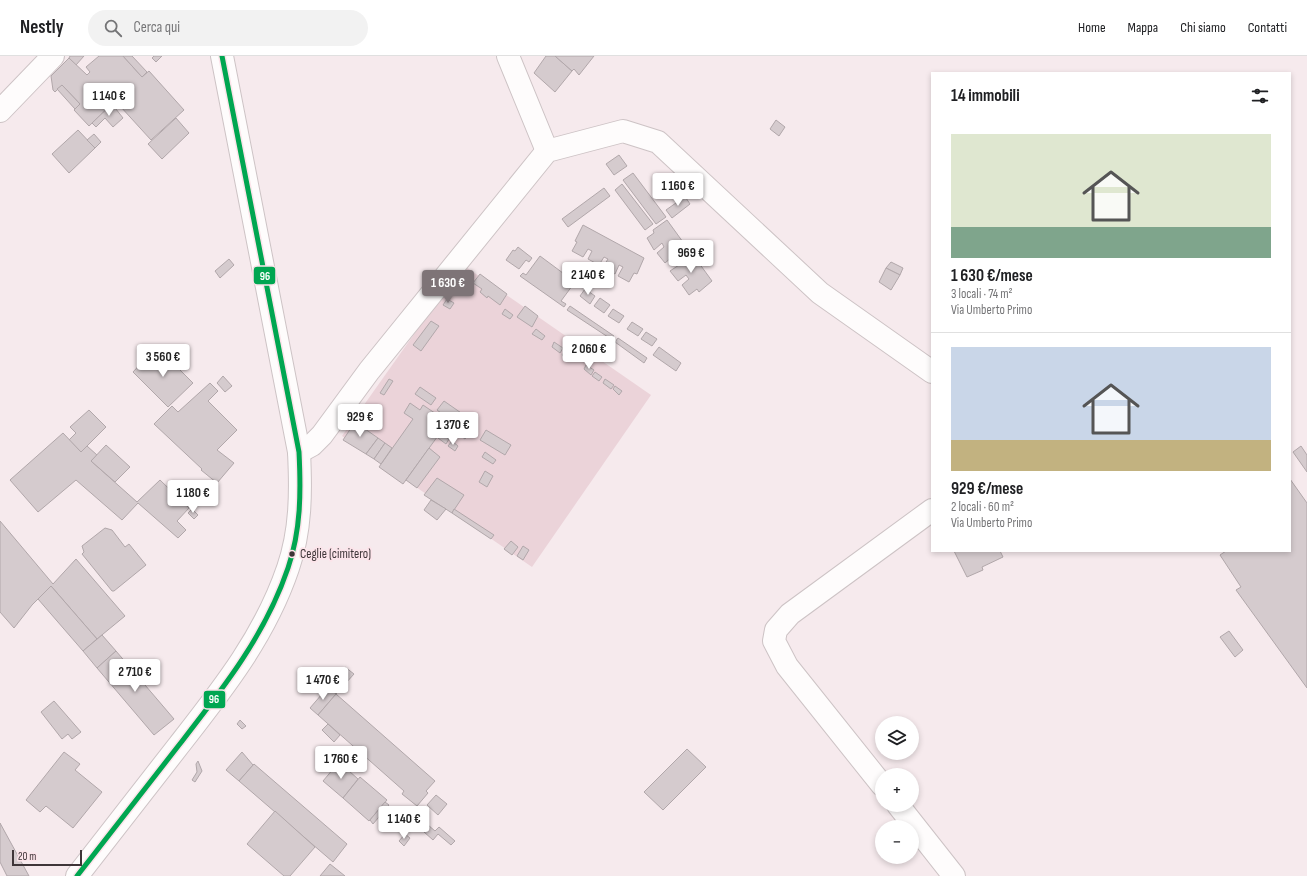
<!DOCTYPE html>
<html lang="it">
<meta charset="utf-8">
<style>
body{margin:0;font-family:"Sofia Sans Condensed",sans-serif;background:#f2f2f2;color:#202124;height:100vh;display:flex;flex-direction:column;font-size:15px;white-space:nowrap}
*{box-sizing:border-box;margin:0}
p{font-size:13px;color:#757577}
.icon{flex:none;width:22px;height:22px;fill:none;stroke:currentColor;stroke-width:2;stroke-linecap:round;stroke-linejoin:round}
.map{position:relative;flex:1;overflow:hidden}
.drawer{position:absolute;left:931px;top:16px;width:360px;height:480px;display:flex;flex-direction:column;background:#fff;border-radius:0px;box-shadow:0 2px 6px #0003}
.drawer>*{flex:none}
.buttons{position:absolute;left:875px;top:660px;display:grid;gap:8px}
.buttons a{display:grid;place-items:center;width:44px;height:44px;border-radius:50%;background:#fff;box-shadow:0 2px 6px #0003;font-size:20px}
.scale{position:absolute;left:12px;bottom:10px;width:70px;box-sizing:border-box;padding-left:4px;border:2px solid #3e3538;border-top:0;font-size:11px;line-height:14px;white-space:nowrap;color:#3e3538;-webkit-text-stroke:3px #fce4ea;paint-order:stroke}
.price{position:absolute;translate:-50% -34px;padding:0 9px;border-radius:4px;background:#fff;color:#222;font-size:13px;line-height:26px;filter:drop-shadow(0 1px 2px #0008)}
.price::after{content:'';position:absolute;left:50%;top:24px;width:12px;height:9px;margin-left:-6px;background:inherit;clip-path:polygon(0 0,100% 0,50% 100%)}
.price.active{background:#7e7477;color:#fff}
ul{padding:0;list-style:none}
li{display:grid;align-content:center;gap:8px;height:212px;padding:0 20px}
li+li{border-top:1px solid #e0e0e0}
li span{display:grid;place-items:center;height:124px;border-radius:0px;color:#555}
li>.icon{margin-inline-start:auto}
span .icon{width:72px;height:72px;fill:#fffc;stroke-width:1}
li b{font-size:17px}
h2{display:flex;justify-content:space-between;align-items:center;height:48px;padding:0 20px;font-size:17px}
header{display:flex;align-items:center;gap:24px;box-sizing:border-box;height:56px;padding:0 20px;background:#fff;border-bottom:1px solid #e0e0e0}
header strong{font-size:19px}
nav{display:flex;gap:22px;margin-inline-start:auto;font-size:14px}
.search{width:280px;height:36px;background:#f2f2f2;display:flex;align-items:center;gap:10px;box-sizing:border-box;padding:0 14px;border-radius:22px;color:#757577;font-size:15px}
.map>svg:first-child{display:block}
.green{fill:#ebd3d9}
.building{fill:#d5cbce;stroke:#b1a7aa}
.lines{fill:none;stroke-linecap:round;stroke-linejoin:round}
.minor-casing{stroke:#cdc3c5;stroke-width:24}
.secondary-casing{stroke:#cdc3c5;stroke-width:24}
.minor{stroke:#fefcfc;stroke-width:22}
.secondary{stroke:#fefcfc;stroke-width:22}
.bus-1-casing{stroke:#fce4ea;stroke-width:8}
.bus-1{stroke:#00a651;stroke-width:5}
.bus-dot{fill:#3e3538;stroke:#fce4ea;stroke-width:1.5}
.labels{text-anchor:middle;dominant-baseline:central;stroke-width:3.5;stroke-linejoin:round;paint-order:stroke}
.bus-label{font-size:13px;fill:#3e3538;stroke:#fce4ea;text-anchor:start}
.line-badge{stroke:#fce4ea;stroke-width:1.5}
.badge-label{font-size:11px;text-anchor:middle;font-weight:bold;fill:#fff}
</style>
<header>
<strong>Nestly</strong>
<div class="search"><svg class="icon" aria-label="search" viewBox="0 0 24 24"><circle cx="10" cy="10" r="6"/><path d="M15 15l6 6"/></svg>Cerca qui</div>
<nav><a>Home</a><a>Mappa</a><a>Chi siamo</a><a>Contatti</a></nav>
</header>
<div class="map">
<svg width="1307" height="820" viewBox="0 0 1307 820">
<rect width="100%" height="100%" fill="#f6eaed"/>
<path class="green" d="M463,209L651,339L532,511L342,380Z"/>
<g class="building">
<path d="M70,0H84L76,9L69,2Z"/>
<path d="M99,0H123L142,21L149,15L184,54L151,84L120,50L117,53L112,48L89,70L74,54L80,48L62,29L55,36L53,34L51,20L69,2L87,19L90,16L86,11Z"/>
<path d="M123,0H132L147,16L142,21Z"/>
<path d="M154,0H162L156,6L152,2Z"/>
<path d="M546,0H555L572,15L555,36L534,17Z"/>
<path d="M555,0H594L579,19L574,13L572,15Z"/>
<path d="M62,29L80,48L75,53L57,33Z"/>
<path d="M112,48L123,62L113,71L105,62L96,71L92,67Z"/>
<path d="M176,62L189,77L162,103L148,88Z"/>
<path d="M776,64L785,71L779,80L770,73Z"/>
<path d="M78,74L95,92L69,117L52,98Z"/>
<path d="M94,78L101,86L95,92L87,84Z"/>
<path d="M619,99L627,110L614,119L606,108Z"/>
<path d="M633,117L666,161L656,168L623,124Z"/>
<path d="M622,128L653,168L645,174L615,134Z"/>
<path d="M604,132L610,140L568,171L562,163Z"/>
<path d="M683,142H686L690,148L672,162L666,154Z"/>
<path d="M667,164L688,193L674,204L672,201L665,207L657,197L664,191L662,187L654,194L647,182L654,177L653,174Z"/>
<path d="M583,169L644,202L637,218L634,217L629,226L618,220L623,211L619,209L615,218L603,211L608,203L604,201L599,209L588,203L592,195L588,193L583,201L572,195L577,186L575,185Z"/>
<path d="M518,191L532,202L529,206L526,204L519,213L506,204L513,194L515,195Z"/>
<path d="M691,196L712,225L699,236L697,233L689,239L682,229L689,223L686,219L678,225L670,215L679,209L676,206Z"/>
<path d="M540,200L575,226L561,245L566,248L564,251L520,220L523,217L526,219Z"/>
<path d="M229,203L234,209L220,222L215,215Z"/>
<path d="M891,206L903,212L900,219L886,212Z"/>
<path d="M886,212L900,219L891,234L879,226Z"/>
<path d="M480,218L507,238L500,249L488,240L487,242L480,236L482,233L473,227Z"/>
<path d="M585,233L595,240L590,248L580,240Z"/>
<path d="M600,242L610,249L604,257L594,250Z"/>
<path d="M447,243L454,247L450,253L443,249Z"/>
<path d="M525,250L538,260L532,271L517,261Z"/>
<path d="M570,250L614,280L611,283L567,254Z"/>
<path d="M505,253L513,259L510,263L502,258Z"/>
<path d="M613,253L624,260L619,267L608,260Z"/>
<path d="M431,265L439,270L421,295L413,289Z"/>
<path d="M632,266L643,273L638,280L627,273Z"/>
<path d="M536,273L545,280L542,284L532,278Z"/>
<path d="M646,276L657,283L652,290L641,283Z"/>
<path d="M618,282L647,302L644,307L615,286Z"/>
<path d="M554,286L563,292L560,297L552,291Z"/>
<path d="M659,291L681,307L676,315L653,299Z"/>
<path d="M159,293L193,327L168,351L133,316L145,303L147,305Z"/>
<path d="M565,295L574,300L571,305L562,299Z"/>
<path d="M586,309L594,314L591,319L584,313Z"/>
<path d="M595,316L602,321L599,325L592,320Z"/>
<path d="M223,320L232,330L225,336L217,327Z"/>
<path d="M389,323L393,325L384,339L380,337Z"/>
<path d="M605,323L614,329L611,333L603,327Z"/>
<path d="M210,327L218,335L208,345L237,374L217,394L234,407L217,427L201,414L202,413L154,368L172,350L178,356Z"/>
<path d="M615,330L622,335L619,339L613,333Z"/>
<path d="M420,331L436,342L431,349L415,338Z"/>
<path d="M444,345L477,368L465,383L446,369L449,363L437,354Z"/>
<path d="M410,347L420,354L423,349L448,366L403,428L379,411L413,363L404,357Z"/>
<path d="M89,354L106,371L81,396L69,384L76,377L70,371Z"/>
<path d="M355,366L378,382L366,398L343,384Z"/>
<path d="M486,374L511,389L505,399L480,384Z"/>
<path d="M63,377L81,396L87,390L97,399L91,405L137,446L160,424L189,452L177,465L186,474L178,482L138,447L122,464L76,424L38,456L10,424Z"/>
<path d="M441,378L449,383L446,388L438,382Z"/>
<path d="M378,382L385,387L374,403L366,398Z"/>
<path d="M452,385L458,390L455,395L448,390Z"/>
<path d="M385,387L392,392L381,408L374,403Z"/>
<path d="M106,389L130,411L115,426L91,405Z"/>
<path d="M1301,390L1307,399V416L1293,396Z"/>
<path d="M429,392L440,401L417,432L406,424Z"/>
<path d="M485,396L496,404L493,408L482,401Z"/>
<path d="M485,415L493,420L487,431L479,426Z"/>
<path d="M437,422L464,439L452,457L424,439Z"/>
<path d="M1290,423L1307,447V632L1236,534L1241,531L1220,499L1226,495H1290Z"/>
<path d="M431,444L446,453L437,464L424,454Z"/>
<path d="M192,453L198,459L194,463L188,457Z"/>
<path d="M454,453L494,479L491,483L452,457Z"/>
<path d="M0,465L53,528L76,503L125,560L97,583L51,530L32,549L14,572L0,556Z"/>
<path d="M105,472L112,474L125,491L129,488L146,509L114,535H112L82,498L84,496L82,490Z"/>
<path d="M511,485L518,491L512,499L504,493Z"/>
<path d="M523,490L529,494L523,504L517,500Z"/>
<path d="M954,495H1000L1003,501L982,511L983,514L967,521Z"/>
<path d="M51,530L97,583L83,595L38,543Z"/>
<path d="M1229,575L1243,594L1235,601L1220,581Z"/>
<path d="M102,579L116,595L97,612L83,595Z"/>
<path d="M116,595L174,663L154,679L97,612Z"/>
<path d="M345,611L354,618L336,638L328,631L332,628L330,626Z"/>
<path d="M321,624L328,631L323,637L316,629Z"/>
<path d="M328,631L336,638L318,659L310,652Z"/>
<path d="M336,638L435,725L426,735L428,737L417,750L402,738L404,735L318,659Z"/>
<path d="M54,645L81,676L72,683L68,678L62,683L41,656Z"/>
<path d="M240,664L246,670L242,673L237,668Z"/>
<path d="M328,668L340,679L334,686L322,674Z"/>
<path d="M687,693L706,711L663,754L644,736Z"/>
<path d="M64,696L80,708L75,714L102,736L73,772L46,750L40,756L26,744Z"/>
<path d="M242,696L253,709L239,725L226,714Z"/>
<path d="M198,705L202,715L195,726L192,724L197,716L196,708Z"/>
<path d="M339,706L358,723L343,742L323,725Z"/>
<path d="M254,708L347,788L333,806L239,725Z"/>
<path d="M360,721L387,744L369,765L343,742Z"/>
<path d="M436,739L447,748L438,759L427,749Z"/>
<path d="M385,746L389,749L373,768L370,764Z"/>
<path d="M275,755L315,791L290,820H284L247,788Z"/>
<path d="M404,756L411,763L405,769L398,763Z"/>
<path d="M420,762L435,775L439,771L455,785L451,789L438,778L433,784L415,768Z"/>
<path d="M0,767L29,820H7L0,806Z"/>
<path d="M405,778L410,782L404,790L399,785Z"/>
<path d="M330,808L345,820H320Z"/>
</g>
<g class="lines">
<g class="minor-casing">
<g id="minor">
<path d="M508,0L547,95"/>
<path d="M0,55L53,0"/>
<path d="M299,396L312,389L322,379L369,315L547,95L623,75L658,86L820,237L932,316"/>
<path d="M882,729L787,610L774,585L776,574L790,558L932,454"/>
<path d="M898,749L954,820"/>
</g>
</g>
<g class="secondary-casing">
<path id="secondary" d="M77,820C111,777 145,733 179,689C222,634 265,580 288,512C301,474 301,436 299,396L222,0"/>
</g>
<use href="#minor" class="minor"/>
<use href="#secondary" class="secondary"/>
<g class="bus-1-casing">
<path id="bus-1" d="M77,820C111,777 145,733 179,689C222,634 265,580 288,512C301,474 301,436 299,396L222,0"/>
</g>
<use href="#bus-1" class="bus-1"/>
</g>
<circle class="bus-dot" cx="292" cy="498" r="3.5"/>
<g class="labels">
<g class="bus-label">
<text x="300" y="498">Ceglie (cimitero)</text>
</g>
</g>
<g class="line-badge">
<rect x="253" y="210" width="23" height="19" rx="4" fill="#00a651"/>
<rect x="203" y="634" width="23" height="19" rx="4" fill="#00a651"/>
</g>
<g class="badge-label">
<text x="265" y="224">96</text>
<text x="214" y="647">96</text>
</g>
</svg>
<div class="buttons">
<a><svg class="icon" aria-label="layers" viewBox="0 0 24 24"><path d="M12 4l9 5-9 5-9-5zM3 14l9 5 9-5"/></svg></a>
<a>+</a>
<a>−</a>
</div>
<div class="scale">20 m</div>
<b class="price" style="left:109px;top:61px">1 140 €</b>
<b class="price" style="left:678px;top:151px">1 160 €</b>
<b class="price" style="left:691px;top:218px">969 €</b>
<b class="price" style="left:588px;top:240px">2 140 €</b>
<b class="price active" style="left:448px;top:248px">1 630 €</b>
<b class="price" style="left:589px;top:314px">2 060 €</b>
<b class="price" style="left:163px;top:322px">3 560 €</b>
<b class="price" style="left:360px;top:382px">929 €</b>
<b class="price" style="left:453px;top:390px">1 370 €</b>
<b class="price" style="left:193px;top:458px">1 180 €</b>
<b class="price" style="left:135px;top:637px">2 710 €</b>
<b class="price" style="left:323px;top:645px">1 470 €</b>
<b class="price" style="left:341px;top:724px">1 760 €</b>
<b class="price" style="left:404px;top:784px">1 140 €</b>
<section class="drawer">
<h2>14 immobili<svg class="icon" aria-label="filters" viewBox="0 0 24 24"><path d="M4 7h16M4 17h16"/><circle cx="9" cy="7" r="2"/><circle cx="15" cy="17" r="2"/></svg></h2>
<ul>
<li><span style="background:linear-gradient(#dfe7d0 75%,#7fa58c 0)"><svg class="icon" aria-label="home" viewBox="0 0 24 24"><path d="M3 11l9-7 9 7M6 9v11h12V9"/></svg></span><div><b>1 630 €/mese</b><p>3 locali · 74 m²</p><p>Via Umberto Primo</p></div></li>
<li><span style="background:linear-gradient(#c9d6e8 75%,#c2b280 0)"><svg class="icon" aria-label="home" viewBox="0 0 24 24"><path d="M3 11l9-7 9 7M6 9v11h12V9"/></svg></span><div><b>929 €/mese</b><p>2 locali · 60 m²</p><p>Via Umberto Primo</p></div></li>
</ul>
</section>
</div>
